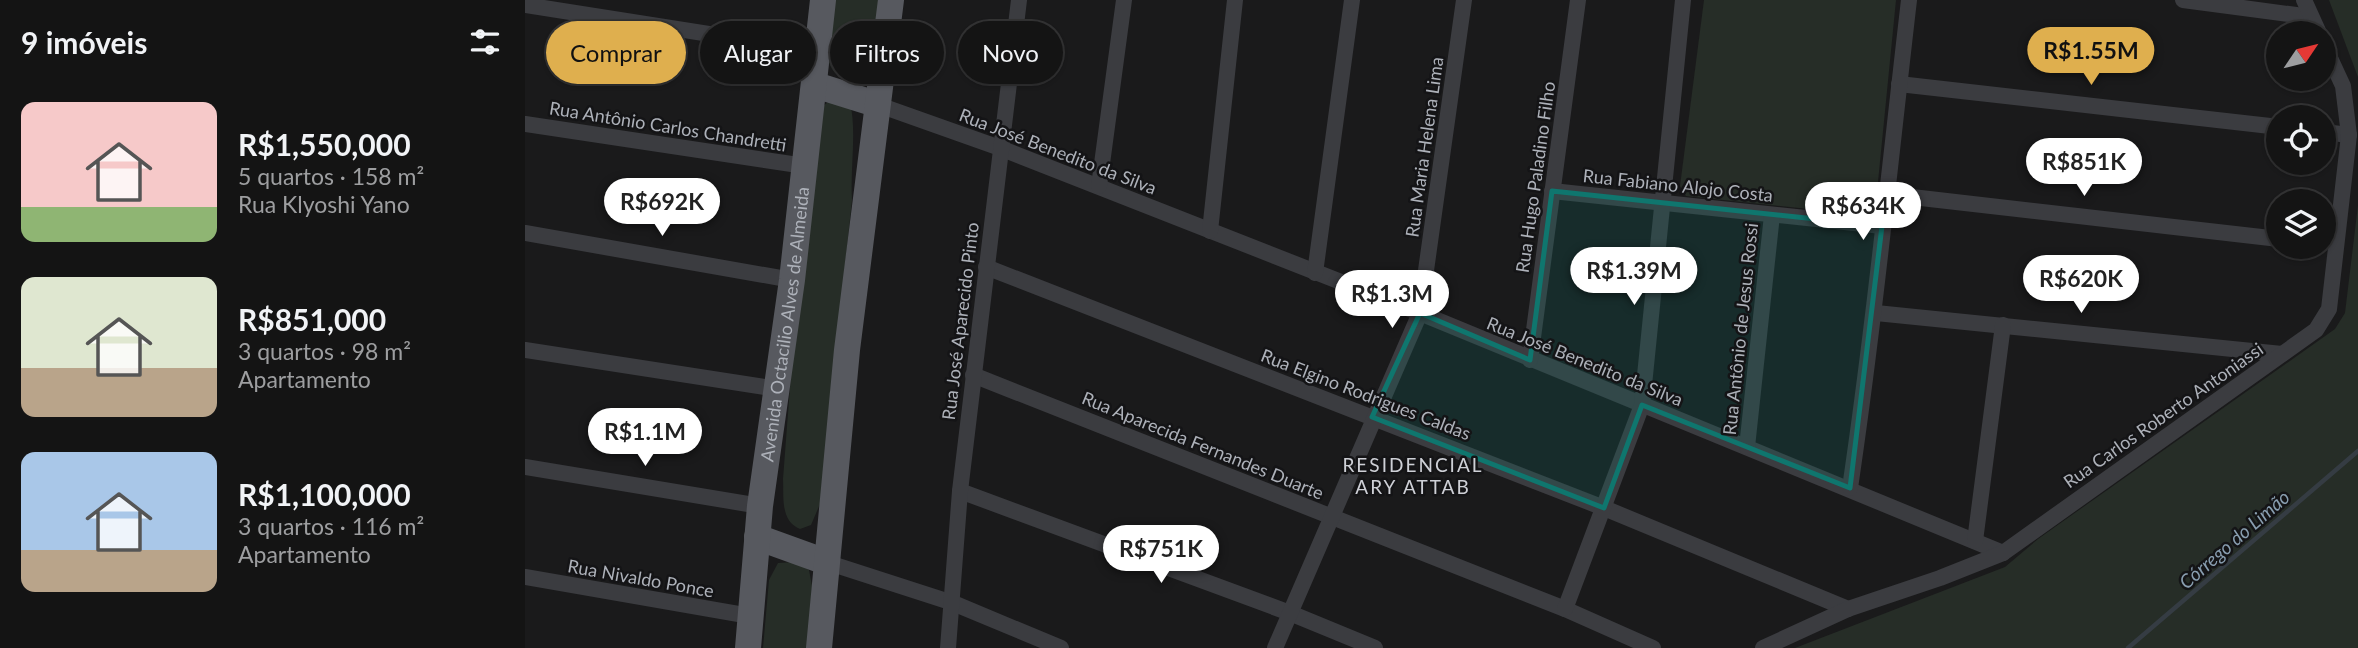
<!DOCTYPE html>
<html lang="pt">
<meta charset="utf-8">
<style>
body{margin:0;font-family:Lato,sans-serif;background:#212122;color:#f1f3f6;height:100vh;display:flex;flex-direction:column;font-size:26px;white-space:nowrap}
*{box-sizing:border-box;margin:0}
p{font-size:23px;color:#9d9ea0}
.icon{flex:none;width:38px;height:38px;fill:none;stroke:currentColor;stroke-width:2;stroke-linecap:round;stroke-linejoin:round}
.map{position:relative;flex:1;overflow:hidden}
.side{display:flex;flex-direction:column;background:#141414;width:525px}
.side>*{flex:none}
.banner{position:absolute;left:21px;top:21px;width:665px;height:63px;display:flex;gap:14px}
.needle{width:46px;rotate:55deg}
.controls{position:absolute;left:1741px;top:21px;display:grid;gap:14px}
.controls a{display:grid;place-items:center;width:70px;height:70px;border-radius:50%;background:#141414;box-shadow:0 2px 5px #0004,0 0 0 2px #333334;font-size:35px}
.price{position:absolute;translate:-50% -60px;padding:0 16px;border-radius:24px;background:#fff;color:#222;font-size:23px;line-height:46px;filter:drop-shadow(0 2px 4px #0008)}
.price::after{content:'';position:absolute;left:50%;top:42px;width:21px;height:16px;margin-left:-10px;background:inherit;clip-path:polygon(0 0,100% 0,50% 100%)}
.price.current{background:#dfaf4e;color:#111}
ul{padding:0;list-style:none}
li{display:flex;align-items:center;gap:21px;height:175px;padding:0 21px}
li span{display:grid;place-items:center;flex:none;width:196px;height:140px;border-radius:14px;color:#555}
li>.icon{margin-inline-start:auto}
span .icon{width:84px;height:84px;fill:#fffc;stroke-width:1}
li b{font-size:30px}
h2{display:flex;justify-content:space-between;align-items:center;height:84px;padding:0 21px;font-size:30px}
.chip{padding:0 24px;border-radius:32px;background:#141414;box-shadow:0 2px 5px #0004,0 0 0 2px #333334;font-size:24px;line-height:63px}
.chip.current{background:#dfaf4e;color:#111}
main{display:flex;flex:1;min-height:0}
.map>svg:first-child{display:block}
.green{fill:#262d27}
.lines{fill:none;stroke-linecap:round;stroke-linejoin:round}
.stream{stroke:#353c43;stroke-width:4.5}
.minor{stroke:#3b3c40;stroke-width:16}
.primary{stroke:#57595f;stroke-width:26}
.marked{fill:#0f766e;fill-opacity:0.2;stroke:#0f766e;stroke-width:5;stroke-linejoin:round}
.labels{text-anchor:middle;dominant-baseline:central;stroke-width:5;stroke-linejoin:round;paint-order:stroke}
.street-label{font-size:18px;fill:#adb1b9;stroke:#141416}
.neighbourhood-label{font-size:19px;letter-spacing:2px;fill:#ced0d6;stroke:#141416}
.water-label{font-size:19px;font-style:italic;fill:#899eb0;stroke:#141416}
</style>
<main>
<section class="side">
<h2>9 imóveis<svg class="icon" aria-label="filters" viewBox="0 0 24 24"><path d="M4 7h16M4 17h16"/><circle cx="9" cy="7" r="2"/><circle cx="15" cy="17" r="2"/></svg></h2>
<ul>
<li><span style="background:linear-gradient(#f6c9c9 75%,#8fb573 0)"><svg class="icon" aria-label="home" viewBox="0 0 24 24"><path d="M3 11l9-7 9 7M6 9v11h12V9"/></svg></span><div><b>R$1,550,000</b><p>5 quartos · 158 m²</p><p>Rua Klyoshi Yano</p></div></li>
<li><span style="background:linear-gradient(#dfe7d0 65%,#b9a48a 0)"><svg class="icon" aria-label="home" viewBox="0 0 24 24"><path d="M3 11l9-7 9 7M6 9v11h12V9"/></svg></span><div><b>R$851,000</b><p>3 quartos · 98 m²</p><p>Apartamento</p></div></li>
<li><span style="background:linear-gradient(#a9c7e8 70%,#b9a48a 0)"><svg class="icon" aria-label="home" viewBox="0 0 24 24"><path d="M3 11l9-7 9 7M6 9v11h12V9"/></svg></span><div><b>R$1,100,000</b><p>3 quartos · 116 m²</p><p>Apartamento</p></div></li>
</ul>
</section>
<div class="map">
<svg width="1833" height="648" viewBox="0 0 1833 648">
<rect width="100%" height="100%" fill="#1a1a1b"/>
<g class="green">
<path d="M310,0H356L343,71L329,81C288,76 305,28 310,0Z"/>
<path d="M1179,0H1371L1351,202L1340,215L1161,196L1155,186Z"/>
<path d="M1804,0H1833V77Z"/>
<path d="M311,96L325,102C332,133 325,166 327,200L295,504L286,525L275,529C255,521 259,497 258,479L275,256L298,106Z"/>
<path d="M1833,205V648H1270L1480,567L1513,539L1810,329L1820,313Z"/>
<path d="M270,562L284,570L287,586L283,648H238L244,580L253,563Z"/>
</g>
<g class="lines">
<path class="stream" d="M1603,648L1833,451"/>
<g class="minor">
<path d="M1658,0L1786,17"/>
<path d="M1779,0L1794,33"/>
<path d="M0,5L292,51"/>
<path d="M1374,84L1754,127"/>
<path d="M351,104L475,148L895,313L1478,553"/>
<path d="M0,124L280,166"/>
<path d="M1799,132L1824,135"/>
<path d="M574,186L599,0"/>
<path d="M1027,191L1357,226"/>
<path d="M1361,194L1754,239"/>
<path d="M685,231L710,0"/>
<path d="M0,233L267,280"/>
<path d="M461,267L1079,508L1323,609"/>
<path d="M790,273L827,0"/>
<path d="M1351,313L1757,354"/>
<path d="M0,350L253,389"/>
<path d="M1005,360L1053,0"/>
<path d="M448,375L1040,609L1128,648"/>
<path d="M1222,447L1247,215"/>
<path d="M0,467L235,506"/>
<path d="M1325,488C1349,325 1365,163 1384,0"/>
<path d="M435,491L765,613L850,648"/>
<path d="M1450,541L1478,325"/>
<path d="M301,562L428,603L536,648"/>
<path d="M0,577L225,616"/>
<path d="M1040,609L1117,405L1158,0"/>
<path d="M423,648L435,491L494,0"/>
<path d="M750,648L895,313L939,0"/>
<path d="M1238,648L1323,609L1415,578L1478,553L1791,330L1804,309L1824,135L1818,86L1799,45"/>
</g>
<g class="primary">
<path d="M290,85L351,104"/>
<path d="M232,537L301,562"/>
<path id="s1" d="M223,648L235,506L267,280L298,0"/>
<path d="M294,648L322,350L366,0"/>
</g>
</g>
<path class="marked" d="M1027,191L1357,226L1325,488L1117,405L1079,508L847,417L895,313L1005,360Z"/>
<g class="labels">
<g class="street-label">
<text transform="translate(143 126) rotate(9)">Rua Antônio Carlos Chandretti</text>
<text transform="translate(899 147) rotate(-82)">Rua Maria Helena Lima</text>
<text transform="translate(533 151) rotate(21)">Rua José Benedito da Silva</text>
<text transform="translate(1010 177) rotate(-82)">Rua Hugo Paladino Filho</text>
<text transform="translate(1153 185) rotate(6)">Rua Fabiano Alojo Costa</text>
<text transform="translate(435 321) rotate(-83)">Rua José Aparecido Pinto</text>
<text stroke="none"><textPath href="#s1" startOffset="326">Avenida Octacilio Alves de Almeida</textPath></text>
<text transform="translate(1215 329) rotate(-84)">Rua Antônio de Jesus Rossi</text>
<text transform="translate(1060 361) rotate(22)">Rua José Benedito da Silva</text>
<text transform="translate(841 394) rotate(21)">Rua Elgino Rodrigues Caldas</text>
<text transform="translate(1638 415) rotate(-35)">Rua Carlos Roberto Antoniassi</text>
<text transform="translate(678 445) rotate(22)">Rua Aparecida Fernandes Duarte</text>
<text transform="translate(116 578) rotate(10)">Rua Nivaldo Ponce</text>
</g>
<g class="neighbourhood-label">
<text x="888" y="464">RESIDENCIAL<tspan x="888" dy="22">ARY ATTAB</tspan></text>
</g>
<g class="water-label">
<text transform="translate(1709 539) rotate(-41)">Córrego do Limão</text>
</g>
</g>
</svg>
<div class="controls">
<a><svg class="needle" viewBox="-14 -14 28 28"><path d="M0-13l5 13h-10z" fill="#e53935"/><path d="M0 13l5-13h-10z" fill="#9d9ea0"/></svg></a>
<a><svg class="icon" aria-label="locate" viewBox="0 0 24 24"><circle cx="12" cy="12" r="6"/><path d="M12 2v4M12 18v4M2 12h4M18 12h4"/></svg></a>
<a><svg class="icon" aria-label="layers" viewBox="0 0 24 24"><path d="M12 4l9 5-9 5-9-5zM3 14l9 5 9-5"/></svg></a>
</div>
<b class="price current" style="left:1566px;top:87px">R$1.55M</b>
<b class="price" style="left:1559px;top:198px">R$851K</b>
<b class="price" style="left:137px;top:238px">R$692K</b>
<b class="price" style="left:1338px;top:242px">R$634K</b>
<b class="price" style="left:1109px;top:307px">R$1.39M</b>
<b class="price" style="left:1556px;top:315px">R$620K</b>
<b class="price" style="left:867px;top:330px">R$1.3M</b>
<b class="price" style="left:120px;top:468px">R$1.1M</b>
<b class="price" style="left:636px;top:585px">R$751K</b>
<div class="banner">
<a class="chip current">Comprar</a>
<a class="chip">Alugar</a>
<a class="chip">Filtros</a>
<a class="chip">Novo</a>
</div>
</div>
</main>
